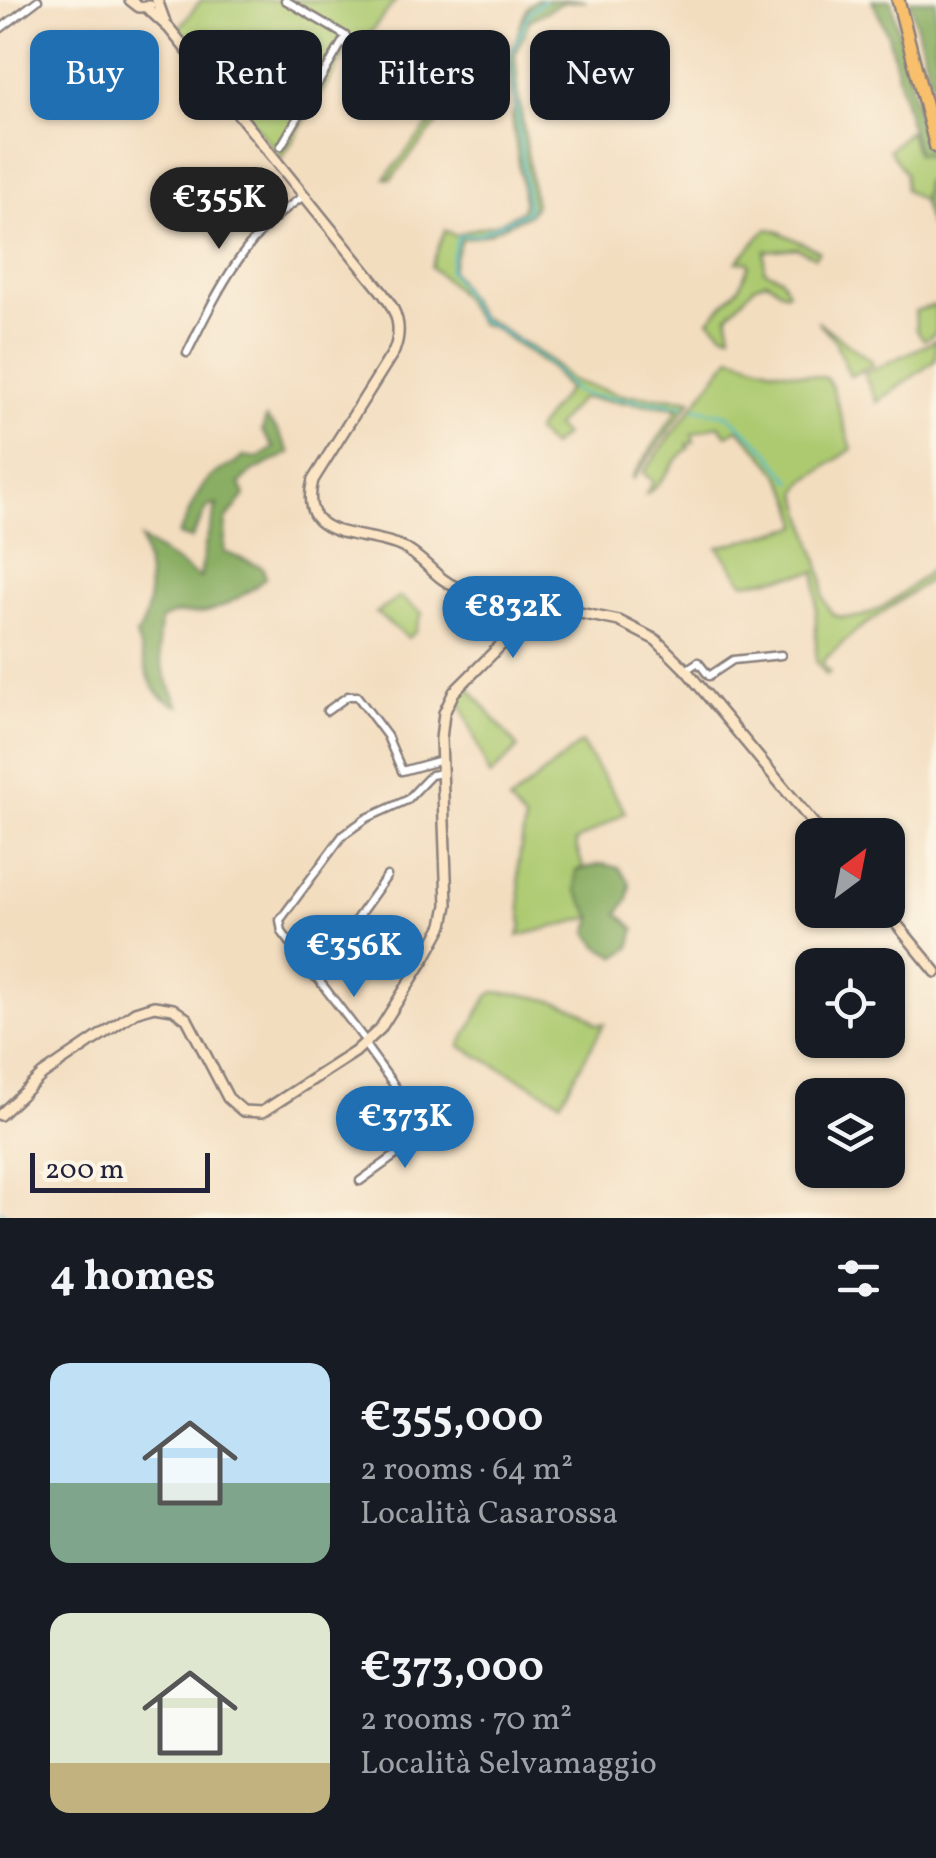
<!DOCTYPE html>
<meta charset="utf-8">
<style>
body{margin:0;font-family:Vollkorn,serif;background:#20242c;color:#f1f3f6;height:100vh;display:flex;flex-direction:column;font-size:38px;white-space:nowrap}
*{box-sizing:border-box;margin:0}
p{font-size:32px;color:#9ea1a6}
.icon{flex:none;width:55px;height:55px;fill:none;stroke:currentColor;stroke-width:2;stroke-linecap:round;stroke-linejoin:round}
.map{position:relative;height:1218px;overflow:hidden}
.side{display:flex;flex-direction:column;background:#171b24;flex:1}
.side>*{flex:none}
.top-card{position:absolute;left:30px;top:30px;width:878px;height:90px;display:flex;gap:20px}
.needle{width:65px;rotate:32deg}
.buttons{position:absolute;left:795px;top:818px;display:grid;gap:20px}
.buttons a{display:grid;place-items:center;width:110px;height:110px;border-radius:20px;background:#171b24;box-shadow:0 2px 8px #0004;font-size:50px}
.scale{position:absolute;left:30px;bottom:25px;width:180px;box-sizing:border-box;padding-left:10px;border:5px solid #22223b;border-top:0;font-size:28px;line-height:35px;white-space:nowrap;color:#22223b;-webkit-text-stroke:8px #fcf5e5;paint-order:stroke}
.price{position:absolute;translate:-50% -85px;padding:0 22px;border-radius:35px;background:#1f6fb2;color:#fff;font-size:32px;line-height:65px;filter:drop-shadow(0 2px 5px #0008)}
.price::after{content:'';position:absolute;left:50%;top:60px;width:30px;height:22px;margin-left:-15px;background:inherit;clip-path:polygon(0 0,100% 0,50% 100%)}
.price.current{background:#222;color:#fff}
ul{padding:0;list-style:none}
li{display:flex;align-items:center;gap:30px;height:250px;padding:0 50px}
li span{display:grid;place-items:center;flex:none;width:280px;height:200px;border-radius:20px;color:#555}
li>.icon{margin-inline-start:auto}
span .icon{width:120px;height:120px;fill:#fffc;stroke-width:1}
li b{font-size:42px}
h2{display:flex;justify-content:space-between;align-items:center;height:120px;padding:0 50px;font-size:42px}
.pill{padding:0 35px;border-radius:20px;background:#171b24;box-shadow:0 2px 8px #0004;font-size:35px;line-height:90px}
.pill.current{background:#1f6fb2;color:#fff}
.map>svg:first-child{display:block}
.green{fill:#adca71;stroke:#687656;stroke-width:2.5}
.forest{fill:#8aae63;stroke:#56684f;stroke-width:2.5}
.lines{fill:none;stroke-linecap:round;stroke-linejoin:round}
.stream{stroke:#50bdc9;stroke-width:2.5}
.street-casing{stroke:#8a807d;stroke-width:11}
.secondary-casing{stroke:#8a807d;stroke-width:14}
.highway-casing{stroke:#8a807d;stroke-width:16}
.street{stroke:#fff;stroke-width:6}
.secondary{stroke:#fce5c4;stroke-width:9}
.highway{stroke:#f8bf6c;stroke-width:11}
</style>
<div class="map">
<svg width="936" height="1218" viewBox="0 0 936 1218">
<rect width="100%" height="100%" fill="#fcf5e5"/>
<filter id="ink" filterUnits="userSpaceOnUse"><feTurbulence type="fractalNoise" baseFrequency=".01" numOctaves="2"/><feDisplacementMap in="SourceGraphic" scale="20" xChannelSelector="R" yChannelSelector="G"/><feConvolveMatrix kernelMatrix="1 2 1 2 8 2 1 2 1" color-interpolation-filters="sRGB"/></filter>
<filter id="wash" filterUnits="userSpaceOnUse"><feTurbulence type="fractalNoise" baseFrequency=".0048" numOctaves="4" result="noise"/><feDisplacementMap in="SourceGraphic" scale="40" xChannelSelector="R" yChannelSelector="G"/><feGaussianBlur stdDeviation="2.25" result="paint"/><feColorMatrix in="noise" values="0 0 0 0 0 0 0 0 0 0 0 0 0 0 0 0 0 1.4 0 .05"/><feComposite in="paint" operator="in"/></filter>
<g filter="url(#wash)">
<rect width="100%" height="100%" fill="#f3ddbf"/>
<g class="green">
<path d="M201,0H396L367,37L395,48H409L392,65L355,38L282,158L176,32Z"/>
<path d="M523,17L530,20L515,54L520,104L515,106L509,62Z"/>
<path d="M474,80L391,179L385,178L426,128Z"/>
<path d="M909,131L917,154L928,155L934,178L926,180L922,201L905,190V173L889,150Z"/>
<path d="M503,221L506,225L487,234L461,239L451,270L480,317L493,323L548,359L572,381L622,395L692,399L633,479L632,477L679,408L581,398L555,427L564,435L551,447L535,431L568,389L549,367L492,327L480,324L455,288L431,267L445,230L456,236C468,227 489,228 503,221Z"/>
<path d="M766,229L775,230L819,251L815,257L797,248L765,251L764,270L781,278L788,291L785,293L766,281L756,285L728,315L731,334L724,333L709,320L740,286L749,265L748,261L737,262Z"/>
<path d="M936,305V333L924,340L916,330L915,311Z"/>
<path d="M817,321L870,360L873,365L850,376L834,339Z"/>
<path d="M936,340V360L877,402L864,374Z"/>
<path d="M731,356L773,369L826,378L832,387L852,449L804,482L798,492L823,579V597L832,614C868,631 909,586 936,566V575L856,631L823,661L824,667L830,672L826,675L816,661V572L744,583L718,547L799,526C795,485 766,456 738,429L727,435L719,425L692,434L694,442L687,444L689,448C672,460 664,484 646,494L653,481L643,473Z"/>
<path d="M400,597L422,613L415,632L408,638L376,613Z"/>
<path d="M469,688L518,748L490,776L458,696Z"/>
<path d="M581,743L626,812L575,842L583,867L576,871L593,917L518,936L522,926L518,866L525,821L509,802Z"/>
<path d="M494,992C520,993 582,1002 596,1024H604L561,1101L460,1046L488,996Z"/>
</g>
<g class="forest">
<path d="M536,0H587L564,2L530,20L523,17L529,5Z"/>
<path d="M872,0H891L928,155L917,154L888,35Z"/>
<path d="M910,0H936V102Z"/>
<path d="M520,104L535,206L528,215L506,225L503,221L522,210L524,202L512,117L515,106Z"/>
<path d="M934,178L936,224L930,226L922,201L926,180Z"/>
<path d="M266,418L278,431L290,453L252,472L240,484L245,495L226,520L224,552L262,567L266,577C254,590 218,612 200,613C183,614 177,611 161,620C153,651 165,678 179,706C144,695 147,663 136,636C155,613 149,566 141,539L200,578L205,545L217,505L208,507L191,539L178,535C190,514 195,488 216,473C226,467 235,465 244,456L258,458L274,448L262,431Z"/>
<path d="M602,864L619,868L630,883L628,900L618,913L635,929L630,948L617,957L598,946L588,932L593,918L576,890V871Z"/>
</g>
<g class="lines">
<g class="stream">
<path d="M544,0L529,12L511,56L528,211L479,234L458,236L449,270L480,320L494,326L544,359L575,391L593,396L684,405"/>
<path d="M695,408L728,415L767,450L792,482"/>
<path d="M0,1210L10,1218"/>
</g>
</g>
</g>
<g filter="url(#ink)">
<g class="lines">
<g class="street-casing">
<g id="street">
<path d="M0,29L38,0"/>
<path d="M281,146L346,36L285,0"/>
<path d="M187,353C218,291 244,234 304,196"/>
<path d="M686,670L698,662L709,676L733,660L781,655"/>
<path d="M327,711L348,696H357L387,736L402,771L442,760"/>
<path d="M315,977L387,876"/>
<path d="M367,1043L282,932L280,920L343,835L367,818L407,800L431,775L442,773"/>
<path d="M360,1181L428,1132L365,1045"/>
</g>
</g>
<g class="secondary-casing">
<g id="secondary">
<path d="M130,0L139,7L150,6"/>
<path d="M157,0L165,22"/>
<path d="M146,7L169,28L382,292C397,311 403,328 394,351L313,480C296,544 366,529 402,547C424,557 435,579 458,588L619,621L656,640L686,670L823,835"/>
<path d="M885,910L936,972"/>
<path d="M0,1115L42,1075L135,1012L154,1006L173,1009L187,1019L228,1098L243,1111L262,1112L355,1052L380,1029L426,956L443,925L447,905L441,739L444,713L454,692L504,642L528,602"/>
</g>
</g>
<g class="highway-casing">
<path id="highway" d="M898,0L936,147"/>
</g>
<use href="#street" class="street"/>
<use href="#secondary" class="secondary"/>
<use href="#highway" class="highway"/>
</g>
</g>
</svg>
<div class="buttons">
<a><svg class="needle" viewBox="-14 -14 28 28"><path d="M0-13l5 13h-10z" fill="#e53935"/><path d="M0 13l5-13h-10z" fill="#9ea1a6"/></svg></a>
<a><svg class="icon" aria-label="locate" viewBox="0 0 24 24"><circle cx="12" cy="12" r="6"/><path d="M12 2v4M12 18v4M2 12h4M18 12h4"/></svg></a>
<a><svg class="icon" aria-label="layers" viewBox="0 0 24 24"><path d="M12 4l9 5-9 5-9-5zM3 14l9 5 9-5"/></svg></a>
</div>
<div class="scale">200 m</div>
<b class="price current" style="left:219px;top:252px">€355K</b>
<b class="price" style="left:513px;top:661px">€832K</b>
<b class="price" style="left:354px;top:1000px">€356K</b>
<b class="price" style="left:405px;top:1171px">€373K</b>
<div class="top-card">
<a class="pill current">Buy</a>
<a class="pill">Rent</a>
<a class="pill">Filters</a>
<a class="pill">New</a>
</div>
</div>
<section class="side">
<h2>4 homes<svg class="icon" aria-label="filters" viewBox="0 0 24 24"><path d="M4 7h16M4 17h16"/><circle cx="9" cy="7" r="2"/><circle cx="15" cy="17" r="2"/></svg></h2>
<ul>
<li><span style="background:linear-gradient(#bfe0f5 60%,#7fa58c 0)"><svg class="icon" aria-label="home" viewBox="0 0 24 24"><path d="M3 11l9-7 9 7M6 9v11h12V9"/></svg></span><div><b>€355,000</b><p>2 rooms · 64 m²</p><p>Località Casarossa</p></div></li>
<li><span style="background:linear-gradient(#dfe7d0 75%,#c2b280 0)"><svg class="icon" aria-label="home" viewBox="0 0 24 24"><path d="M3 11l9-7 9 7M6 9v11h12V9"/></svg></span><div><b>€373,000</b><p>2 rooms · 70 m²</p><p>Località Selvamaggio</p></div></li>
</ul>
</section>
